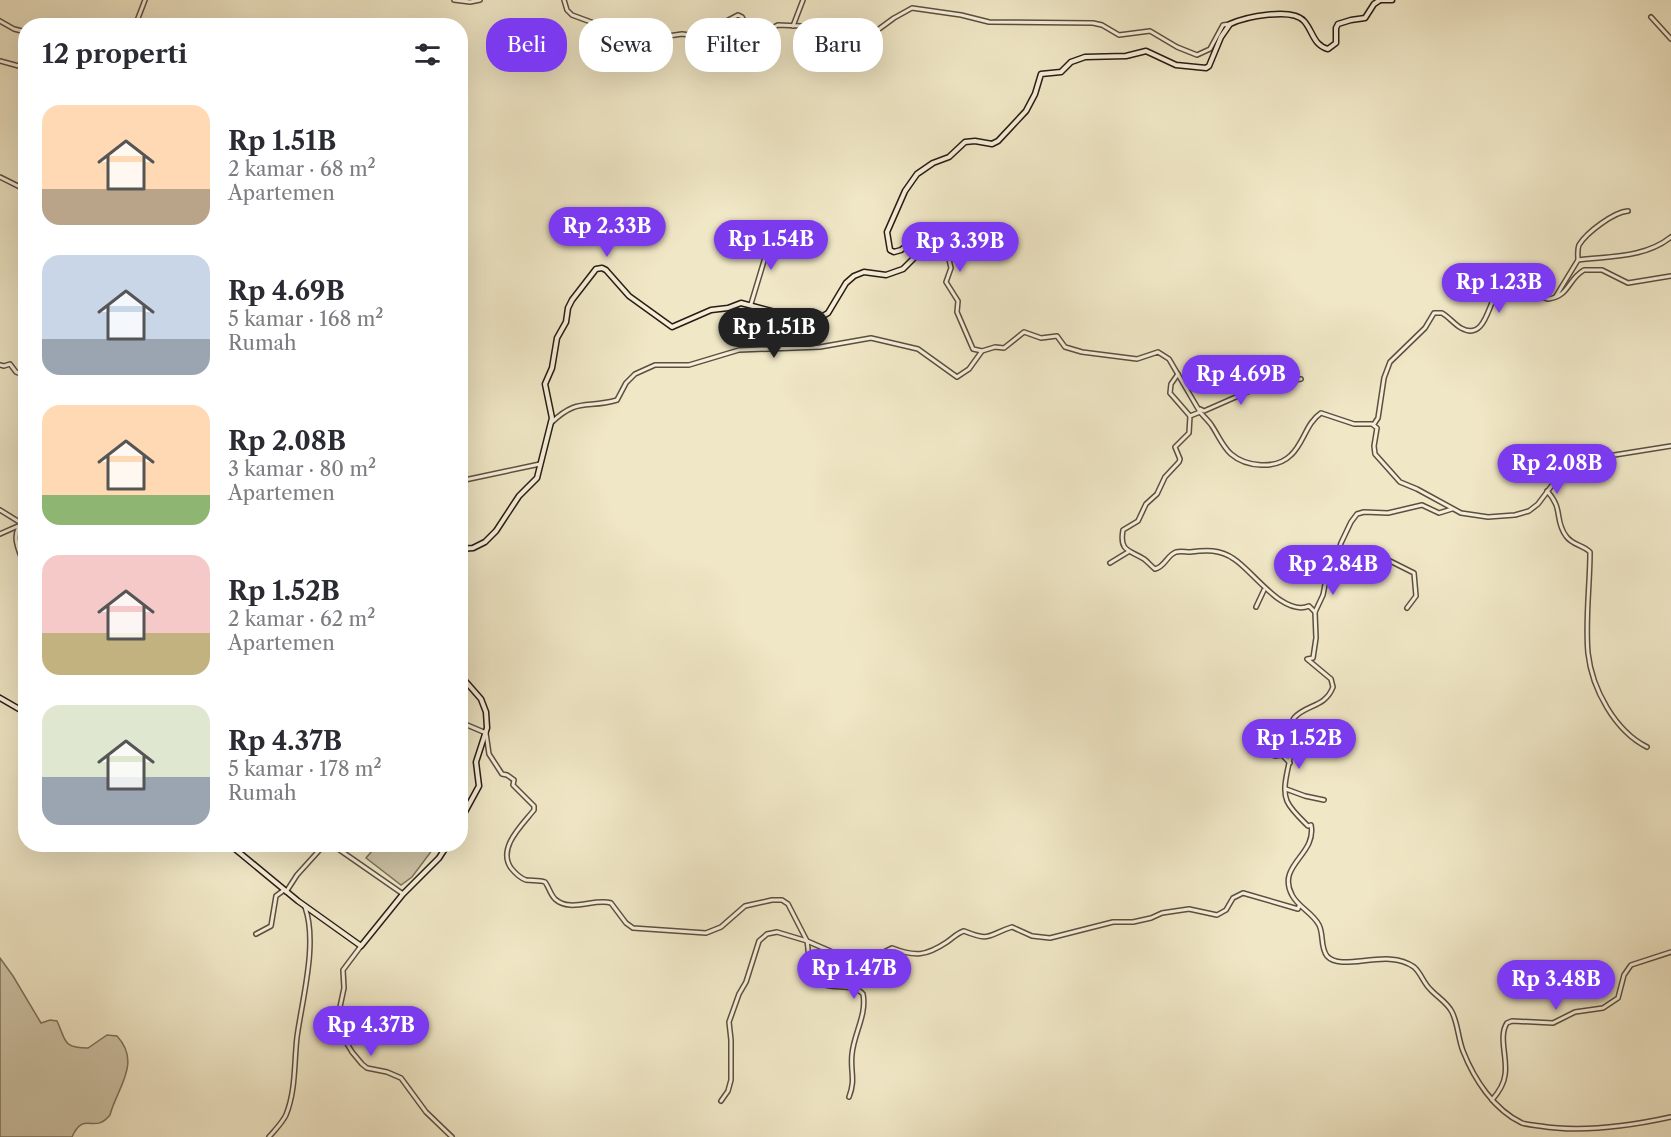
<!DOCTYPE html>
<html lang="id">
<meta charset="utf-8">
<style>
body{margin:0;font-family:"Libre Caslon Text",serif;background:#f7f7f7;color:#2b2b33;height:100vh;display:flex;flex-direction:column;font-size:22px;white-space:nowrap}
*{box-sizing:border-box;margin:0}
p{font-size:20px;color:#7c7c81}
.icon{flex:none;width:33px;height:33px;fill:none;stroke:currentColor;stroke-width:2;stroke-linecap:round;stroke-linejoin:round}
.map{position:relative;flex:1;overflow:hidden}
.details{position:absolute;left:18px;top:18px;width:450px;height:834px;display:flex;flex-direction:column;background:#fff;border-radius:24px;box-shadow:0 6px 24px #0002}
.details>*{flex:none}
.banner{position:absolute;left:486px;top:18px;width:570px;height:54px;display:flex;gap:12px}
.price{position:absolute;translate:-50% -51px;padding:0 14px;border-radius:21px;background:#7c3aed;color:#fff;font-size:20px;line-height:39px;filter:drop-shadow(0 2px 3px #0008)}
.price::after{content:'';position:absolute;left:50%;top:36px;width:18px;height:14px;margin-left:-9px;background:inherit;clip-path:polygon(0 0,100% 0,50% 100%)}
.price.selected{background:#222;color:#fff}
ul{padding:0;list-style:none}
li{display:flex;align-items:center;gap:18px;height:150px;padding:0 24px}
li span{display:grid;place-items:center;flex:none;width:168px;height:120px;border-radius:18px;color:#555}
li>.icon{margin-inline-start:auto}
span .icon{width:72px;height:72px;fill:#fffc;stroke-width:1}
li b{font-size:26px}
h2{display:flex;justify-content:space-between;align-items:center;height:72px;padding:0 24px;font-size:26px}
.tag{padding:0 21px;border-radius:24px;background:#fff;box-shadow:0 6px 24px #0002;font-size:21px;line-height:54px}
.tag.selected{background:#7c3aed;color:#fff}
.map>svg:first-child{display:block}
.green{fill:#cec4a7;stroke:#7c705c;stroke-width:1.5}
.lines{fill:none;stroke-linecap:round;stroke-linejoin:round}
.street-casing{stroke:#5c4f3f;stroke-width:6}
.secondary-casing{stroke:#2a1c12;stroke-width:7}
.street{stroke:#f5efda;stroke-width:3}
.secondary{stroke:#f5efda;stroke-width:4}
</style>
<div class="map">
<svg width="1671" height="1137" viewBox="0 0 1671 1137">
<rect width="100%" height="100%" fill="#f0e7c6"/>
<filter id="stains"><feTurbulence type="fractalNoise" baseFrequency=".00333" numOctaves="4"/><feColorMatrix values="0 0 0 0 .2 0 0 0 0 .09 0 0 0 0 .02 0 0 0 .5 -.17"/></filter>
<radialGradient id="worn" r=".72"><stop offset=".6" stop-color="#630" stop-opacity="0"/><stop offset="1" stop-color="#630" stop-opacity=".3"/></radialGradient>
<g class="green">
<path d="M377,845V844L436,845L412,877L401,885L366,858Z"/>
<path d="M0,958L13,976L41,1023L50,1020L57,1021C66,1040 62,1048 88,1048L107,1035L117,1036C142,1063 117,1088 110,1115C94,1135 84,1110 72,1137H0Z"/>
</g>
<g class="lines">
<g class="street-casing">
<g id="street">
<path d="M454,0L470,2L480,0"/>
<path d="M564,0L567,10L572,15L629,36L646,34L661,37L682,34L698,36L738,15L742,17L748,28L752,30H768L778,25L801,26L840,41L852,44L864,40L894,18L912,8L961,15L989,22L1093,23L1102,25L1119,35L1150,31L1177,47L1197,55L1210,49L1223,25L1230,24"/>
<path d="M1651,17L1671,39"/>
<path d="M0,21L14,29L26,32"/>
<path d="M135,26L145,0"/>
<path d="M793,26L803,0"/>
<path d="M0,61L26,68"/>
<path d="M0,177L26,190"/>
<path d="M917,255L931,246L939,248L948,255L951,268L946,282L958,301L957,312L973,349L982,351"/>
<path d="M1578,260C1578,255 1577,250 1579,245C1587,232 1614,212 1628,211"/>
<path d="M1556,296L1578,260C1609,256 1645,258 1671,237"/>
<path d="M751,304L767,251L763,240"/>
<path d="M0,365L4,366L10,364L16,372L26,376"/>
<path d="M1178,374L1171,384L1170,393L1190,416"/>
<path d="M1200,409L1204,411L1261,386L1301,379"/>
<path d="M1200,412C1204,417 1209,421 1212,426C1218,435 1223,447 1231,454C1246,467 1276,470 1291,455C1304,443 1306,423 1321,413L1354,424H1372L1377,428L1374,446L1375,454L1400,482L1417,489L1461,513L1488,517L1515,515L1529,511L1538,504L1556,480L1579,470L1602,457L1671,446"/>
<path d="M551,423C578,397 586,409 617,400L626,383L635,374L655,365H689L739,350L820,347L871,338L918,349L957,377L969,369L982,351L995,347L1004,348L1024,332L1041,338L1057,336L1065,347L1082,352L1137,359L1158,352L1169,359L1200,412L1190,416L1189,433L1175,447L1180,459L1179,462L1165,477L1157,494L1146,504L1138,521L1123,530C1119,552 1130,550 1144,559C1148,562 1151,566 1155,569C1165,567 1167,555 1176,552C1180,551 1186,552 1190,552C1206,550 1220,549 1234,559C1253,571 1283,617 1309,606L1315,612L1316,638L1313,658L1307,659L1331,679L1333,687C1325,708 1306,704 1294,718C1289,725 1292,733 1292,741C1293,758 1280,785 1287,801C1291,810 1301,819 1308,826L1311,825C1317,855 1276,865 1292,895C1298,907 1313,913 1319,925C1324,935 1320,947 1327,956C1342,973 1387,947 1414,967C1421,973 1423,982 1430,989C1437,997 1447,1002 1452,1012C1458,1024 1458,1038 1463,1051C1474,1079 1494,1110 1522,1123C1528,1125 1534,1125 1540,1126C1582,1133 1630,1126 1671,1117"/>
<path d="M1374,424L1378,418L1384,378L1390,362L1425,328L1434,313H1442C1449,317 1454,324 1461,328C1484,341 1488,307 1496,294C1523,274 1525,294 1548,299C1570,296 1567,280 1584,270H1602L1628,283L1671,276"/>
<path d="M460,481L540,464"/>
<path d="M1547,491C1564,509 1554,520 1566,536C1572,545 1583,545 1590,552C1590,585 1585,620 1588,653C1592,689 1615,731 1647,747"/>
<path d="M0,510L21,523"/>
<path d="M26,519C7,534 20,551 26,570"/>
<path d="M0,534L18,526"/>
<path d="M1110,563L1128,552"/>
<path d="M1256,607L1264,590"/>
<path d="M1407,608L1416,596L1414,573L1372,552L1355,566L1338,567L1335,561L1341,543L1351,522L1357,514L1364,512L1388,513L1422,505L1439,513L1452,509"/>
<path d="M1315,612L1323,595L1327,574"/>
<path d="M460,722L486,733L489,754L502,774L507,775L514,780L513,785L534,806V810C522,825 497,848 511,868C515,873 520,878 526,880C532,881 539,880 545,882C549,887 550,894 555,899C570,913 594,898 611,903L626,923L633,928L706,933L721,927L745,906L772,900H782L788,904L807,941L837,954L861,960L870,959L892,948C915,957 926,956 947,942C953,938 957,933 964,931C991,942 987,935 1012,927L1032,936L1050,938L1113,922H1133L1151,918L1162,913L1189,909L1217,915L1226,910L1233,898L1243,893L1298,909L1299,906"/>
<path d="M1259,751L1275,756L1282,755L1290,763"/>
<path d="M1286,789L1305,796L1324,800"/>
<path d="M331,844L403,894"/>
<path d="M286,892L297,875L325,844"/>
<path d="M256,934L271,926L276,896L284,890"/>
<path d="M361,946L343,970L344,988L337,1021L339,1030L352,1052L362,1064L367,1068L387,1072L401,1078L426,1112L452,1137"/>
<path d="M1492,1100C1498,1093 1504,1085 1505,1075C1508,1059 1498,1036 1507,1023L1512,1021L1553,1023L1575,1012L1603,1008L1618,998L1624,975L1631,965L1671,952"/>
<path d="M721,1101L728,1091L731,1080V1040L729,1022L739,994L746,982L759,941L767,934L777,932L807,941C809,952 808,964 812,974C821,995 851,980 863,994C867,1015 854,1033 852,1054C850,1072 856,1079 849,1097"/>
<path d="M269,1137C275,1130 282,1123 286,1115C296,1090 294,1063 297,1037C302,1000 318,943 305,907"/>
</g>
</g>
<g class="secondary-casing">
<g id="secondary">
<path d="M1381,0H1392"/>
<path d="M460,549L473,548L485,542L496,531L519,496L537,478L552,418L545,384L552,368L557,338L566,322L568,308L572,300L596,269L602,268L606,270L629,296L672,327L711,310L728,308L741,303L802,319H818L828,313L846,283L854,276L864,272L886,275L903,269L917,255L920,247V241L915,239L901,250L894,252L890,250L887,232L905,191L917,174L933,163L949,157L965,142L975,141L992,144L998,141L1026,111L1035,94L1041,74L1061,72L1071,62L1085,57L1126,56L1146,51L1176,65L1206,68L1209,66L1221,37L1230,24C1245,17 1292,7 1304,21C1313,31 1313,45 1328,49L1336,43V28L1338,24L1351,20L1365,18L1374,4L1380,0"/>
<path d="M460,675L481,699L486,712L487,728L476,762L479,786L460,821"/>
<path d="M0,698L26,713"/>
<path d="M229,844L298,901L361,946L403,894L439,858L448,844"/>
</g>
</g>
<use href="#street" class="street"/>
<use href="#secondary" class="secondary"/>
</g>
<rect width="100%" height="100%" filter="url(#stains)"/>
<rect width="100%" height="100%" fill="url(#worn)"/>
</svg>
<b class="price" style="left:607px;top:258px">Rp 2.33B</b>
<b class="price" style="left:771px;top:271px">Rp 1.54B</b>
<b class="price" style="left:960px;top:273px">Rp 3.39B</b>
<b class="price" style="left:1499px;top:314px">Rp 1.23B</b>
<b class="price selected" style="left:774px;top:359px">Rp 1.51B</b>
<b class="price" style="left:1241px;top:406px">Rp 4.69B</b>
<b class="price" style="left:1557px;top:495px">Rp 2.08B</b>
<b class="price" style="left:1333px;top:596px">Rp 2.84B</b>
<b class="price" style="left:1299px;top:770px">Rp 1.52B</b>
<b class="price" style="left:854px;top:1000px">Rp 1.47B</b>
<b class="price" style="left:1556px;top:1011px">Rp 3.48B</b>
<b class="price" style="left:371px;top:1057px">Rp 4.37B</b>
<div class="banner">
<a class="tag selected">Beli</a>
<a class="tag">Sewa</a>
<a class="tag">Filter</a>
<a class="tag">Baru</a>
</div>
<section class="details">
<h2>12 properti<svg class="icon" aria-label="filters" viewBox="0 0 24 24"><path d="M4 7h16M4 17h16"/><circle cx="9" cy="7" r="2"/><circle cx="15" cy="17" r="2"/></svg></h2>
<ul>
<li><span style="background:linear-gradient(#ffd9b3 70%,#b9a48a 0)"><svg class="icon" aria-label="home" viewBox="0 0 24 24"><path d="M3 11l9-7 9 7M6 9v11h12V9"/></svg></span><div><b>Rp 1.51B</b><p>2 kamar · 68 m²</p><p>Apartemen</p></div></li>
<li><span style="background:linear-gradient(#c9d6e8 70%,#9aa5b1 0)"><svg class="icon" aria-label="home" viewBox="0 0 24 24"><path d="M3 11l9-7 9 7M6 9v11h12V9"/></svg></span><div><b>Rp 4.69B</b><p>5 kamar · 168 m²</p><p>Rumah</p></div></li>
<li><span style="background:linear-gradient(#ffd9b3 75%,#8fb573 0)"><svg class="icon" aria-label="home" viewBox="0 0 24 24"><path d="M3 11l9-7 9 7M6 9v11h12V9"/></svg></span><div><b>Rp 2.08B</b><p>3 kamar · 80 m²</p><p>Apartemen</p></div></li>
<li><span style="background:linear-gradient(#f6c9c9 65%,#c2b280 0)"><svg class="icon" aria-label="home" viewBox="0 0 24 24"><path d="M3 11l9-7 9 7M6 9v11h12V9"/></svg></span><div><b>Rp 1.52B</b><p>2 kamar · 62 m²</p><p>Apartemen</p></div></li>
<li><span style="background:linear-gradient(#dfe7d0 60%,#9aa5b1 0)"><svg class="icon" aria-label="home" viewBox="0 0 24 24"><path d="M3 11l9-7 9 7M6 9v11h12V9"/></svg></span><div><b>Rp 4.37B</b><p>5 kamar · 178 m²</p><p>Rumah</p></div></li>
</ul>
</section>
</div>
